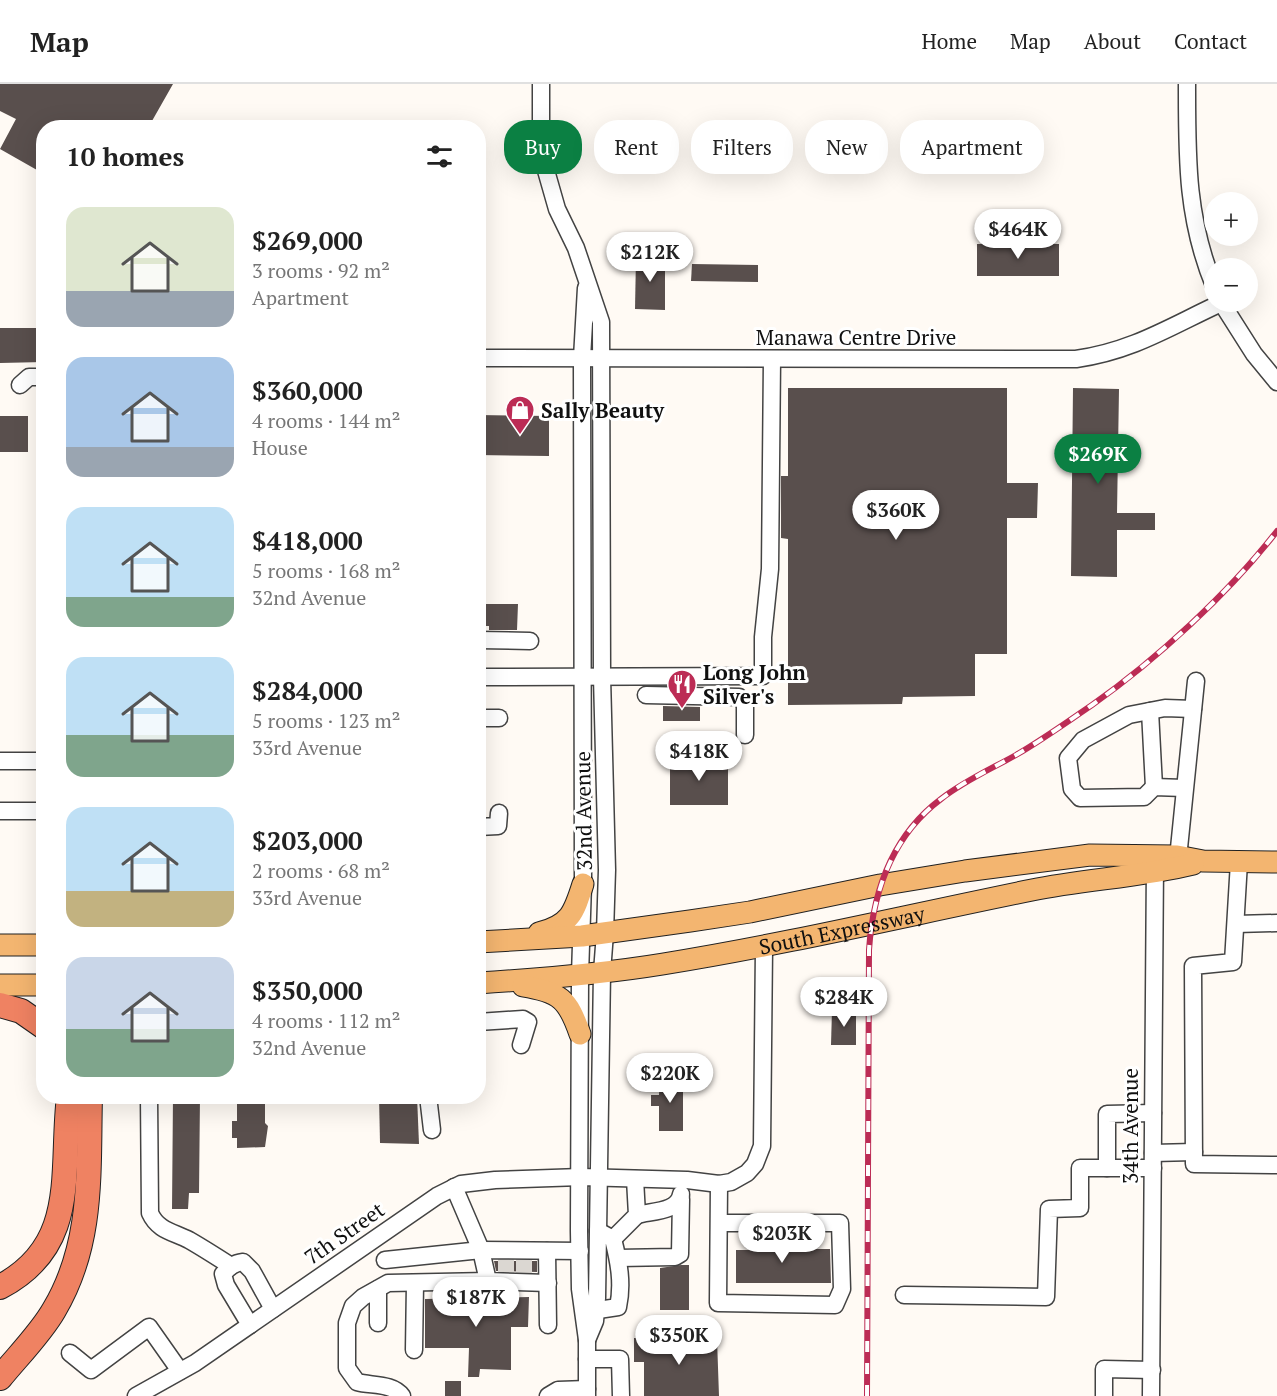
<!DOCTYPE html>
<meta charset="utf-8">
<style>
body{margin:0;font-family:"PT Serif",serif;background:#f2f2f2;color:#222;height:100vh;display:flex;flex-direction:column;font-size:22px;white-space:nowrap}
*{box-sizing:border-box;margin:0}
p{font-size:20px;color:#767676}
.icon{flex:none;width:33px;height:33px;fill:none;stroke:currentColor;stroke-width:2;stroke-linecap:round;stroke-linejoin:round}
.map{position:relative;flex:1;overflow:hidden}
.side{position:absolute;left:36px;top:36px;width:450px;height:984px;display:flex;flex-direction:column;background:#fff;border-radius:24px;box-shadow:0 6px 24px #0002}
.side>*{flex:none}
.top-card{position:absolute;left:504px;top:36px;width:570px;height:54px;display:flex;gap:12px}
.tools{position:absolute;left:1204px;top:108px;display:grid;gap:12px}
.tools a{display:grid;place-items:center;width:54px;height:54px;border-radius:50%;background:#fff;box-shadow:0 6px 24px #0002;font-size:30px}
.price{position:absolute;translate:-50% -51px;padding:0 14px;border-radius:21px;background:#fff;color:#222;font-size:20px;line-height:39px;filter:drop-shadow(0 2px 3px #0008)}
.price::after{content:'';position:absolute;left:50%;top:36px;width:18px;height:14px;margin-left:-9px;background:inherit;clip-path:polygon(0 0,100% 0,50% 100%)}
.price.selected{background:#0b8043;color:#fff}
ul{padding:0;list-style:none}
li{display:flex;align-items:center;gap:18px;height:150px;padding:0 30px}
li span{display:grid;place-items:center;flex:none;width:168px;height:120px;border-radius:18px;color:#555}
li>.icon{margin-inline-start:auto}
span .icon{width:72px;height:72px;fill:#fffc;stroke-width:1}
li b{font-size:26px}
h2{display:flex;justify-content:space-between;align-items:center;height:72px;padding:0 30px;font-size:26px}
.tag{padding:0 21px;border-radius:24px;background:#fff;box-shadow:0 6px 24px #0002;font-size:21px;line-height:54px}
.tag.selected{background:#0b8043;color:#fff}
header{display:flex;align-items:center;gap:36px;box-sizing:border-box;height:84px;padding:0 30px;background:#fff;border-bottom:2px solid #e0e0e0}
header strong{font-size:28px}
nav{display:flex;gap:33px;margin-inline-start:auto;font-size:21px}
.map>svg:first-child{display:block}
.building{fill:#594f4d}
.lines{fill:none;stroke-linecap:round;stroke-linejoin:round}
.minor-tunnel{stroke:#dbd7d2;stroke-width:16;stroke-dasharray:16 8;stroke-linecap:butt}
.minor-casing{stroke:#434343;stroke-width:19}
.major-casing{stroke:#212121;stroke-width:23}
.highway-casing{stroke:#212121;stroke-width:26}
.minor{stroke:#fff;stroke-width:16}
.major{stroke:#f3b570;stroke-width:21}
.highway{stroke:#ef8262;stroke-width:24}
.rail-casing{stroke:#bc2c55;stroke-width:6}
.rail{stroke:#fff;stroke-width:4;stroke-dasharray:11;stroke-linecap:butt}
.labels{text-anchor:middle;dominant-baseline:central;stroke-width:6;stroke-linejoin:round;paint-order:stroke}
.street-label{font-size:21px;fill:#101010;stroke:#fff}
.poi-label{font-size:21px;font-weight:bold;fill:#101010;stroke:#fff;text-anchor:start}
</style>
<header>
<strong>Map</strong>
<nav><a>Home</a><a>Map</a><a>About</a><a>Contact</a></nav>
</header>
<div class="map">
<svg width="1277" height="1312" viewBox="0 0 1277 1312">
<rect width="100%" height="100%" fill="#fffaf4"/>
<g class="building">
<path d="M0,0H173L148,44H44V90L0,65L16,35L0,27Z"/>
<rect x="977" y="160" width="82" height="32"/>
<path d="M636,173H665V226L635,225Z"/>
<path d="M692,180L758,181V198L691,197Z"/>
<path d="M0,244H44V278L0,279Z"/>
<path d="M788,304H1007V399H1038L1037,434H1007V570H975V612L903,613L902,620L788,621V455L781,454V392H788Z"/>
<path d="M1073,304L1119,305L1117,429H1155V446H1117V493L1071,492Z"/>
<path d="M478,331L549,332V372L478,371Z"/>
<rect x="0" y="332" width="28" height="36"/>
<path d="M478,520H518L517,546H489V542H478Z"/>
<path d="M663,622L700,623V637H663Z"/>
<rect x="670" y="674" width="58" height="47"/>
<path d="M832,926H856V961H831Z"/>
<path d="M660,993H683V1047H659V1022H651V1011H659Z"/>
<path d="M173,1012H200L199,1109H189L188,1125H172Z"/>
<path d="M237,1012H265V1039L268,1042L265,1063L237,1064V1054H232V1037H237Z"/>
<path d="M379,1012H417L419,1060L380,1059Z"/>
<path d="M753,1151H772V1165H830L831,1199H736V1166H753Z"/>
<path d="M494,1177H537V1188L496,1187Z"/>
<path d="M681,1181H689V1226H660V1184Z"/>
<path d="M529,1213L528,1243H511V1286L480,1285L479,1293H468L469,1264H425V1215Z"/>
<path d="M634,1254L717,1255L719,1312H644V1278H634Z"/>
<rect x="445" y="1297" width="16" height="15"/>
</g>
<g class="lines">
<g class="minor-tunnel">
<path d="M506,1174V1190"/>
<path d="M524,1174V1190"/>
</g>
<g class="minor-casing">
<g id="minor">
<path d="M541,0V38L545,83L557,125L576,164L601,238L602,593L607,786L605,849L602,888L597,1214L595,1237L587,1256"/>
<path d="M1187,0C1187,73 1186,135 1215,204"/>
<path d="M586,204L582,274L583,800L580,891L579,1147L580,1205L587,1256V1312"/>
<path d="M1221,218L1254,270L1277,298"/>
<path d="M478,274L1076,275C1133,267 1171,242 1221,219"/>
<path d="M20,301L29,293H44"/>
<path d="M478,556L530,557"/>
<path d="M478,593L763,592V553L770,485L772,275"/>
<path d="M646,611L739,613L745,620V651"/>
<path d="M1150,627L1154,703"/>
<path d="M478,634H499"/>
<path d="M0,677H44"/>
<path d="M1184,704L1154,703L1144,713L1080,714L1072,705L1068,674L1083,656L1129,631L1165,624L1193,625"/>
<path d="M0,727H44"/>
<path d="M478,743L498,742L499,729"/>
<path d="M1239,778L1233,878L1193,882L1194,1080L1277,1081"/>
<path d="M1177,784L1196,597"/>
<path d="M1236,840L1277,839"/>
<path d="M478,938L523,935L528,938L521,961"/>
<path d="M149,1012L150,1129C158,1147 174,1148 189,1156C203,1164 217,1173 231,1182"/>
<path d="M428,1012L432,1046"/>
<path d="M1153,1069L1194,1068"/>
<path d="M1107,1084V1030L1153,1029"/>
<path d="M454,1103L481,1166L488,1197L548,1199"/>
<path d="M637,1131C651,1127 679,1128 681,1110"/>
<path d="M719,1139H840L842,1205L835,1221L718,1219L719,1100"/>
<path d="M613,1155L637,1131L635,1095"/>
<path d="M547,1167L548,1241"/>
<path d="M618,1174L675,1173L680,1170L681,1115"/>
<path d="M385,1176L481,1166L580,1167"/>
<path d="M378,1205V1239"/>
<path d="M904,1211L1046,1213L1049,1125L1080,1124V1084H1153"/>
<path d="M585,1228L618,1223C623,1200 619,1178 613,1155L598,1147"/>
<path d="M250,1241L226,1201L223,1190C229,1183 234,1179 243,1178L252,1187L273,1225"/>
<path d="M414,1266L415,1199"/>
<path d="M70,1269L91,1286L149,1243L180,1287"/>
<path d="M587,1275H620L621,1312"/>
<path d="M136,1312L195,1279L437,1112L461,1100L495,1096L581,1093L687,1096L719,1100L731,1098L747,1089L755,1080L762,1062L764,863"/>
<path d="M402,1312C393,1299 371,1302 357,1298L347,1284V1239L353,1222L363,1213L388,1199L488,1197"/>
<path d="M548,1312L558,1306L587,1305"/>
<path d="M1104,1312V1285L1152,1286"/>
<path d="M1151,1312L1155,778"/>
</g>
</g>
<g class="major-casing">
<g id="major">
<path d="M539,849C570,841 574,829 583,800"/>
<path d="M478,858L582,852L690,837L750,828L880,801L965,787L1090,771L1177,772L1203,777L1277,778"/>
<path d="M0,861H44"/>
<path id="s1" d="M478,899C540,895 602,890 663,880C787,860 909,831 1032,806C1086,795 1140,793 1193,780"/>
<path d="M0,901H44"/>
<path d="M523,902C560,908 568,915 580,950"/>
</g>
</g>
<g class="highway-casing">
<g id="highway">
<path d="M0,921L21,927L44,943"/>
<path d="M0,1203C80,1161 60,1088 69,1012"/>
<path d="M0,1294C17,1273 41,1249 54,1226C94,1159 88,1087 90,1012"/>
</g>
</g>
<use href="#minor" class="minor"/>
<use href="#major" class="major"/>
<use href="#highway" class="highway"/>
<g class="rail-casing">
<path id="rail" d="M867,1312L869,866C873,807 893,751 941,715C964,697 991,685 1016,671C1042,656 1067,638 1092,621C1156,576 1229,509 1277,447"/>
</g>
<use href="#rail" class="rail"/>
</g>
<defs>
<g id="shop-pin" transform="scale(1.5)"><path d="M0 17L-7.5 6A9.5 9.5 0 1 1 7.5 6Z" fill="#bc2c55" stroke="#fff"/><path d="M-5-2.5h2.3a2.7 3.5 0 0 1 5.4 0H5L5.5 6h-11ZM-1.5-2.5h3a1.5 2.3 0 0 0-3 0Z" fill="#fff"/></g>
<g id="restaurant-pin" transform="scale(1.5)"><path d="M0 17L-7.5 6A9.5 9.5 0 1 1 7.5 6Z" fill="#bc2c55" stroke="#fff"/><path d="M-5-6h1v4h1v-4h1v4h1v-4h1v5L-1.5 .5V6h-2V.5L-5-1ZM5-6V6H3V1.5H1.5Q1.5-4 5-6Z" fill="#fff"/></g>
</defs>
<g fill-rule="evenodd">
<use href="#shop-pin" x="520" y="326"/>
<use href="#restaurant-pin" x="682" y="600"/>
</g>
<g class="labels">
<g class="street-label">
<text x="856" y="253">Manawa Centre Drive</text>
<text transform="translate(583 727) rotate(-91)">32nd Avenue</text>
<text stroke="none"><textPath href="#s1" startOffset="368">South Expressway</textPath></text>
<text transform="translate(1130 1042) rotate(-90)">34th Avenue</text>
<text transform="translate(344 1149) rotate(-35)">7th Street</text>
</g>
<g class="poi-label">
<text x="541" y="326">Sally Beauty</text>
<text x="703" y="588">Long John<tspan x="703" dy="24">Silver's</tspan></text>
</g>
</g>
</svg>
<div class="tools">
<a>+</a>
<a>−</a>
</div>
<b class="price" style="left:1018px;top:176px">$464K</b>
<b class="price" style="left:650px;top:199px">$212K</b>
<b class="price selected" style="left:1098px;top:401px">$269K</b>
<b class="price" style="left:896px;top:457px">$360K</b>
<b class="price" style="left:699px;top:698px">$418K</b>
<b class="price" style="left:844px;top:944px">$284K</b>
<b class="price" style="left:670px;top:1020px">$220K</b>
<b class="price" style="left:782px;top:1180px">$203K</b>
<b class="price" style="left:476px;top:1244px">$187K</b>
<b class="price" style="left:679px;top:1282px">$350K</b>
<div class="top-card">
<a class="tag selected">Buy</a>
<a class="tag">Rent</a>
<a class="tag">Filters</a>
<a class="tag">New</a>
<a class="tag">Apartment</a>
</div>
<section class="side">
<h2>10 homes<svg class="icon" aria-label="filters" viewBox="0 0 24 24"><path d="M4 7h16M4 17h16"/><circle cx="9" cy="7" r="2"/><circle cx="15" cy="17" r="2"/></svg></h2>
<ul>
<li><span style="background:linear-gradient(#dfe7d0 70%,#9aa5b1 0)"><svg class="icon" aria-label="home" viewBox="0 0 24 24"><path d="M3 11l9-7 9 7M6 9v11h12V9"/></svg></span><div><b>$269,000</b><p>3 rooms · 92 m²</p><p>Apartment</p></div></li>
<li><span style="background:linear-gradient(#a9c7e8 75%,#9aa5b1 0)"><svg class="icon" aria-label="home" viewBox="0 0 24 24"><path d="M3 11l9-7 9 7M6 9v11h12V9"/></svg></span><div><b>$360,000</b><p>4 rooms · 144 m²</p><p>House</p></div></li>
<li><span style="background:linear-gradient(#bfe0f5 75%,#7fa58c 0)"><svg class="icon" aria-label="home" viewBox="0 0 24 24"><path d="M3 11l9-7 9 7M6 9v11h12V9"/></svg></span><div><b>$418,000</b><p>5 rooms · 168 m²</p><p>32nd Avenue</p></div></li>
<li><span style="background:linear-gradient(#bfe0f5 65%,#7fa58c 0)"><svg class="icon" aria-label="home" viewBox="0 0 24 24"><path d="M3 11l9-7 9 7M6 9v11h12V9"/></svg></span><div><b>$284,000</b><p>5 rooms · 123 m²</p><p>33rd Avenue</p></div></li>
<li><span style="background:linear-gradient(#bfe0f5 70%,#c2b280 0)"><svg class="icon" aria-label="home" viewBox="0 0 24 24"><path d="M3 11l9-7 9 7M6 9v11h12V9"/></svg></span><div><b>$203,000</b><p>2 rooms · 68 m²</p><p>33rd Avenue</p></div></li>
<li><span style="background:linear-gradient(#c9d6e8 60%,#7fa58c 0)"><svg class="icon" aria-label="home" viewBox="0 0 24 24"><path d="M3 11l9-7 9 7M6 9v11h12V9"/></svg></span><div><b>$350,000</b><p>4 rooms · 112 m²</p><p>32nd Avenue</p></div></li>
</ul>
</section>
</div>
